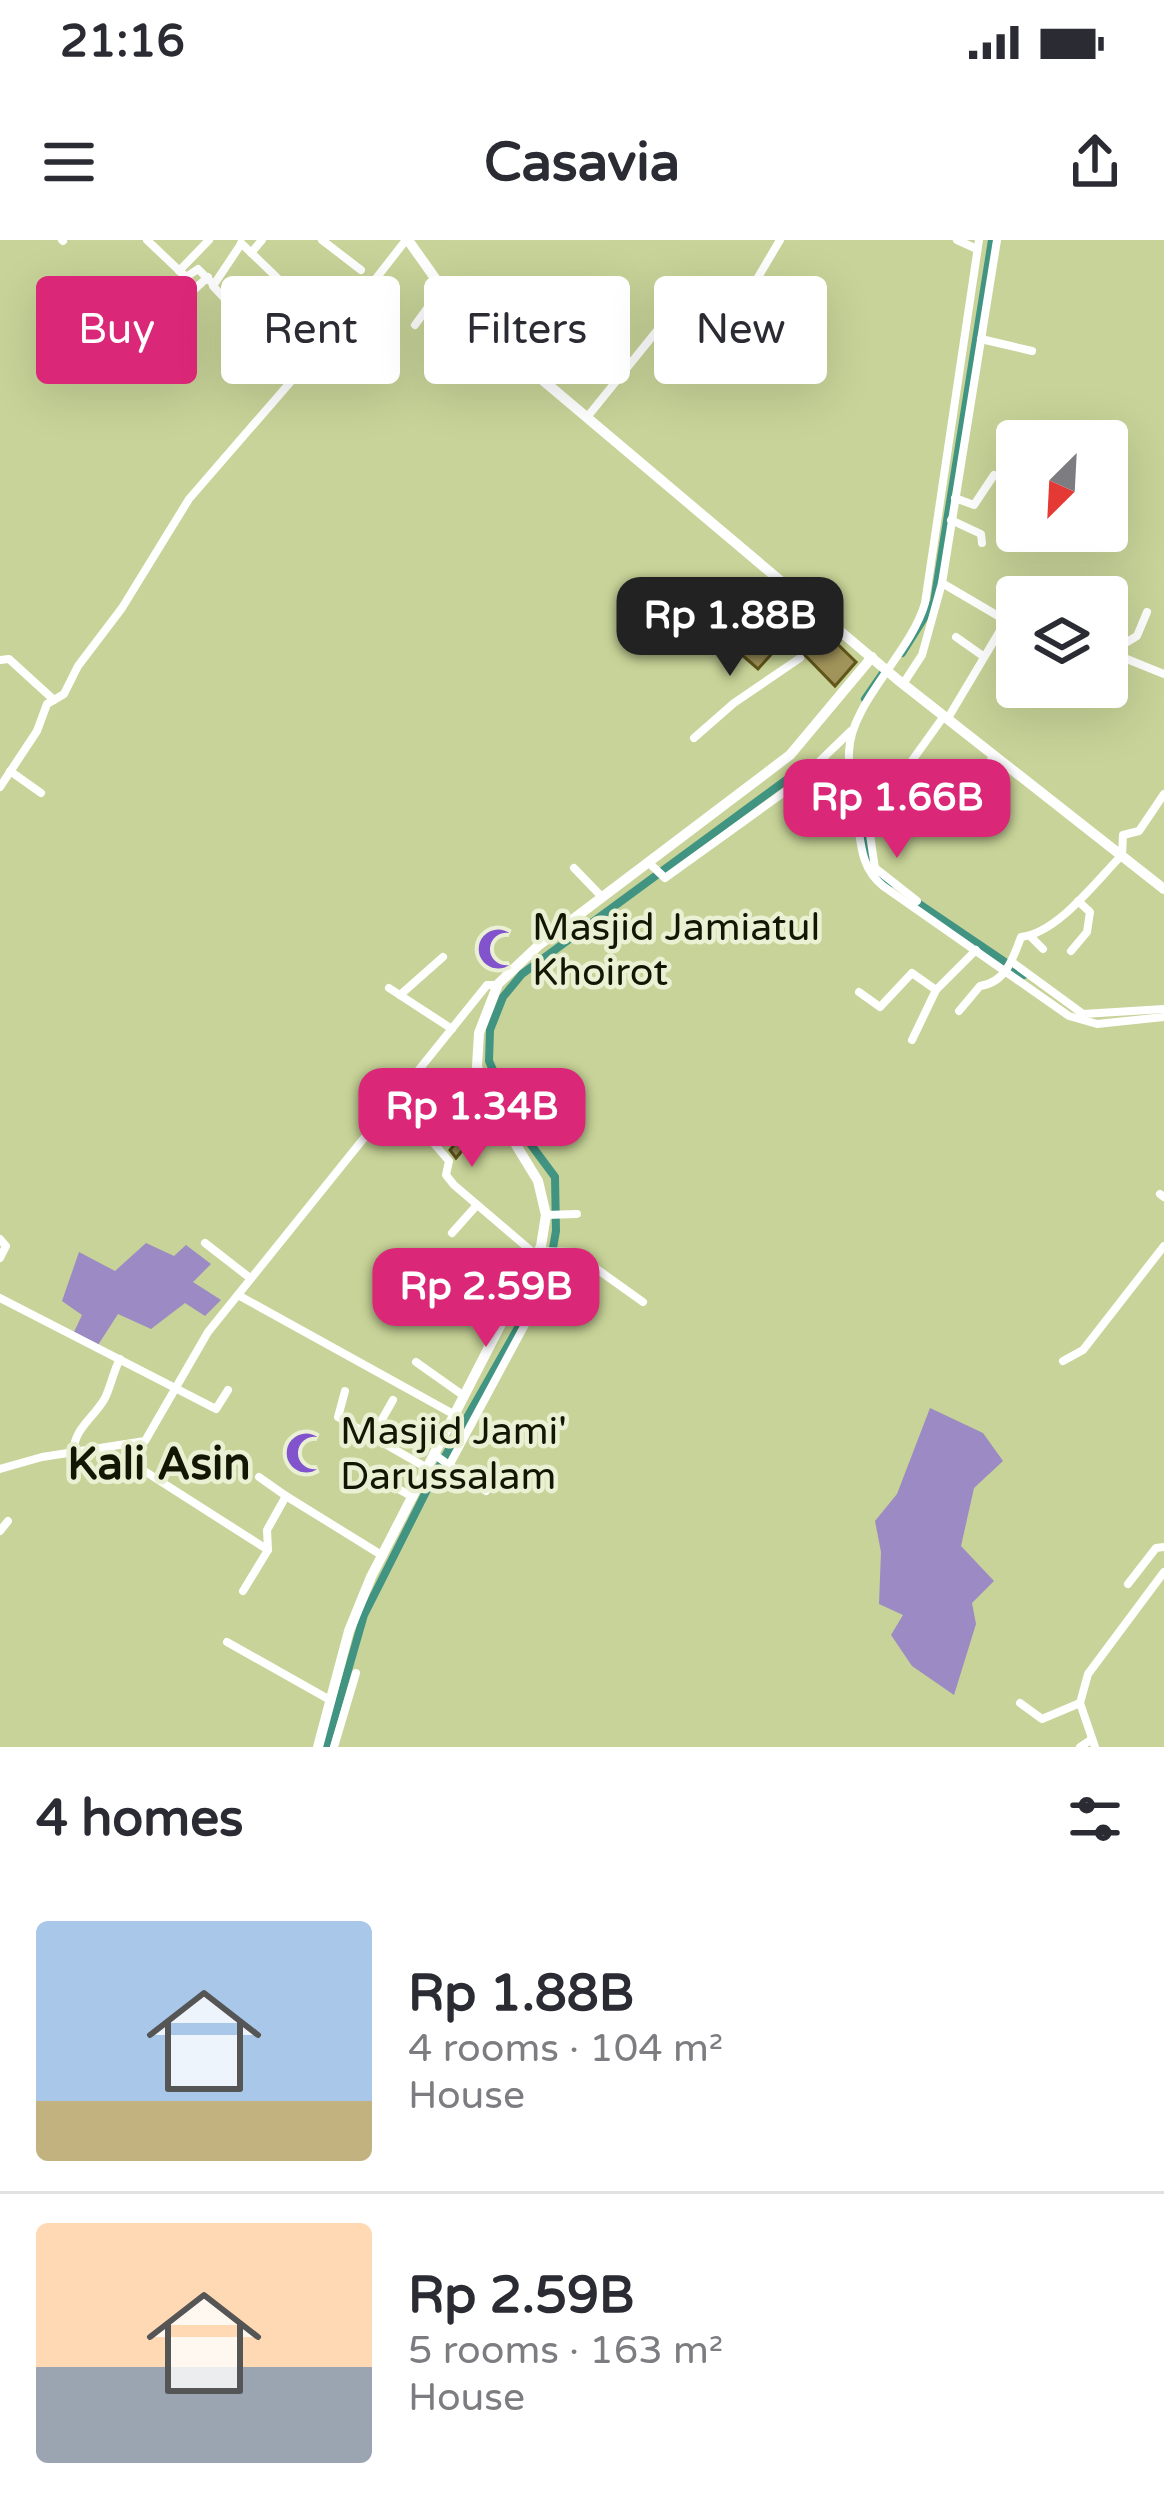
<!DOCTYPE html>
<meta charset="utf-8">
<style>
body{margin:0;font-family:"Varela Round",sans-serif;background:#f7f7f7;color:#2b2b33;height:100vh;display:flex;flex-direction:column;font-size:45px;white-space:nowrap}
*{box-sizing:border-box;margin:0}
p{font-size:39px;color:#7c7c81}
.icon{flex:none;width:66px;height:66px;fill:none;stroke:currentColor;stroke-width:2;stroke-linecap:round;stroke-linejoin:round}
.map{position:relative;height:1507px;overflow:hidden}
.side{display:flex;flex-direction:column;background:#fff;flex:1}
.side>*{flex:none}
.hud{position:absolute;left:36px;top:36px;width:1092px;height:108px;display:flex;gap:24px}
.needle{width:78px;rotate:204deg}
.buttons{position:absolute;left:996px;top:180px;display:grid;gap:24px}
.buttons a{display:grid;place-items:center;width:132px;height:132px;border-radius:12px;background:#fff;box-shadow:0 12px 48px #0002;font-size:60px}
.price{position:absolute;translate:-50% -102px;padding:0 27px;border-radius:24px;background:#db2777;color:#fff;font-size:39px;line-height:78px;filter:drop-shadow(0 3px 6px #0008)}
.price::after{content:'';position:absolute;left:50%;top:72px;width:36px;height:27px;margin-left:-18px;background:inherit;clip-path:polygon(0 0,100% 0,50% 100%)}
.price.active{background:#222;color:#fff}
ul{padding:0;list-style:none}
li{display:flex;align-items:center;gap:36px;height:300px;padding:0 36px}
li+li{border-top:3px solid #e1e1e2}
li span{display:grid;place-items:center;flex:none;width:336px;height:240px;border-radius:12px;color:#555}
li>.icon{margin-inline-start:auto}
span .icon{width:144px;height:144px;fill:#fffc;stroke-width:1}
li b{font-size:51px}
h2{display:flex;justify-content:space-between;align-items:center;height:144px;padding:0 36px;font-size:51px}
.chip{padding:0 42px;border-radius:12px;background:#fff;box-shadow:0 12px 48px #0002;font-size:42px;line-height:108px}
.chip.active{background:#db2777;color:#fff}
.status{display:flex;justify-content:space-between;align-items:center;height:84px;padding:0 60px;background:#fff;direction:ltr}
.status svg{height:33px;fill:currentColor}
header{display:flex;justify-content:space-between;align-items:center;height:156px;padding:0 36px;background:#fff;font-size:54px;font-weight:700}
.map>svg:first-child{display:block}
.forest{fill:#9b8ac4}
.lines{fill:none;stroke-linecap:round;stroke-linejoin:round}
.canal{stroke:#419482;stroke-width:8}
.building{fill:#a1945a;stroke:#61551a;stroke-width:3}
.street{stroke:#fff;stroke-width:8}
.secondary{stroke:#fff;stroke-width:10}
.labels{text-anchor:middle;dominant-baseline:central;stroke-width:9;stroke-linejoin:round;paint-order:stroke}
.poi-label{font-size:39px;fill:#131602;stroke:#eaf0d3;text-anchor:start}
.quarter-label{font-size:45px;font-weight:bold;fill:#131602;stroke:#eaf0d3}
</style>
<div class="status"><b>21:16</b><svg viewBox="0 0 49 12"><path d="M0 12V9h3v3zM5 12V6h3v6zM10 12V3h3v9zM15 12V0h3v12zM26 1h20v11H26zM47 4h2v5h-2z"/></svg></div>
<header><svg class="icon" aria-label="menu" viewBox="0 0 24 24"><path d="M4 6h16M4 12h16M4 18h16"/></svg>Casavia<svg class="icon" aria-label="share" viewBox="0 0 24 24"><path d="M12 15V3M7 8l5-5 5 5M5 13v7h14v-7"/></svg></header>
<div class="map">
<svg width="1164" height="1507" viewBox="0 0 1164 1507">
<rect width="100%" height="100%" fill="#c7d398"/>
<g class="forest">
<path d="M146,1003L174,1016L186,1005L211,1024L193,1042L221,1060L205,1076L185,1063L151,1089L118,1074L98,1105L74,1092L82,1075L62,1061L79,1012L115,1031Z"/>
<path d="M930,1168L983,1193L1003,1221L974,1248L961,1306L994,1341L972,1363L976,1384L954,1455L912,1426L891,1395L903,1375L879,1364L881,1312L875,1281L897,1254Z"/>
</g>
<g class="lines">
<g class="canal">
<path d="M902,413L934,362L992,0"/>
<path d="M865,459L883,433"/>
<path d="M862,591L870,626L890,644"/>
<path d="M912,659L1024,735"/>
<path d="M548,1036L556,991L555,937L520,890L489,821L490,790L503,757L522,734L793,535L811,527"/>
<path d="M326,1507L364,1375L435,1234L540,1049"/>
</g>
</g>
<g class="building">
<path d="M738,374L777,408L758,429L719,395Z"/>
<path d="M820,387L856,422L835,446L798,408Z"/>
<path d="M471,884L490,899L477,915L466,906L456,918L450,910Z"/>
</g>
<g class="lines">
<g class="street">
<path d="M62,0L63,1"/>
<path d="M147,0L186,37L198,29L213,44"/>
<path d="M322,0L361,30"/>
<path d="M957,0L977,9"/>
<path d="M979,0L925,363C911,413 850,463 849,512C848,534 854,557 857,578C861,605 861,628 883,646L1069,776L1097,784L1164,777"/>
<path d="M241,3L297,57L339,86"/>
<path d="M241,4L213,46L240,75L303,125"/>
<path d="M251,13L262,0"/>
<path d="M179,31L209,0"/>
<path d="M186,37L196,48L208,37"/>
<path d="M346,79L374,101L364,119"/>
<path d="M415,85L442,48"/>
<path d="M981,99L1032,111"/>
<path d="M700,121L748,47"/>
<path d="M588,176L664,82L692,57L754,44L780,0"/>
<path d="M955,258L974,265L994,235"/>
<path d="M951,280L981,294L982,303"/>
<path d="M942,343L1005,380"/>
<path d="M1041,357L1053,341"/>
<path d="M956,397L983,416"/>
<path d="M1107,411L1164,434"/>
<path d="M1119,416L1122,405L1137,396L1147,372"/>
<path d="M0,420L9,419L54,460"/>
<path d="M903,444L922,415L942,343L997,0"/>
<path d="M948,478L1010,374L1017,373"/>
<path d="M694,498L734,463L800,418"/>
<path d="M10,531L41,553"/>
<path d="M976,540L994,516"/>
<path d="M0,547L37,491L47,464L64,454L78,426L122,368L189,259L339,86L406,0"/>
<path d="M649,623L665,638L797,543L851,491"/>
<path d="M574,628L602,657"/>
<path d="M917,661L875,628L868,582L944,476"/>
<path d="M1030,696L1043,709"/>
<path d="M1071,711L1087,692L1090,672L1078,661"/>
<path d="M1012,722L1083,774L1164,769"/>
<path d="M389,748L452,789"/>
<path d="M859,752L880,767L912,733L936,750L976,710"/>
<path d="M400,755L443,717"/>
<path d="M959,771L980,746C1005,743 1013,719 1021,697C1058,693 1096,641 1122,615L1123,595L1139,591L1164,554"/>
<path d="M912,800L936,750"/>
<path d="M397,861L449,921L446,935L454,945L536,1015"/>
<path d="M458,875L484,852"/>
<path d="M1160,954L1164,957"/>
<path d="M546,975L577,974"/>
<path d="M452,993L477,965"/>
<path d="M0,999L6,1006L0,1018"/>
<path d="M205,1003L250,1038"/>
<path d="M539,1011L573,1012L643,1062"/>
<path d="M238,1055L455,1175"/>
<path d="M0,1058L216,1169L228,1150"/>
<path d="M1063,1121L1083,1110L1164,1006"/>
<path d="M416,1122L464,1156"/>
<path d="M345,1151L338,1177L427,1228"/>
<path d="M372,1197L393,1160"/>
<path d="M137,1206L135,1225L268,1310"/>
<path d="M73,1212C75,1187 94,1178 105,1158C111,1146 113,1132 120,1119"/>
<path d="M435,1215L486,1251"/>
<path d="M451,1222L563,1014"/>
<path d="M0,1229L42,1217L145,1201L208,1092L487,745H497"/>
<path d="M367,1232L413,1257"/>
<path d="M259,1237L286,1256"/>
<path d="M0,1291L8,1281"/>
<path d="M1128,1344L1156,1308L1164,1307"/>
<path d="M243,1351L268,1310L267,1290L286,1256L383,1316"/>
<path d="M227,1402L330,1460"/>
<path d="M1020,1463L1042,1479L1080,1463L1088,1434L1164,1332"/>
<path d="M1080,1463L1095,1507"/>
<path d="M334,1507L356,1433"/>
<path d="M1080,1507L1092,1499"/>
</g>
<g class="secondary">
<path d="M408,0L449,58L475,83L898,440L1164,649"/>
<path d="M318,1507L349,1391L371,1337L541,1006L546,975L538,941L484,852L477,826L479,793L498,744L539,705L790,515L872,417"/>
</g>
</g>
<defs>
<g id="mosque-bare" transform="scale(3.24)"><path d="M3.5-4.9A6 6 0 1 0 3.5 4.9A5 5 0 1 1 3.5-4.9Z" fill="#8154cd" stroke="#eaf0d3" stroke-width="2.5" paint-order="stroke"/></g>
</defs>
<g fill-rule="evenodd">
<use href="#mosque-bare" x="498" y="709"/>
<use href="#mosque-bare" x="306" y="1213"/>
</g>
<g class="labels">
<g class="poi-label">
<text x="532" y="687">Masjid Jamiatul<tspan x="532" dy="45">Khoirot</tspan></text>
<text x="340" y="1191">Masjid Jami'<tspan x="340" dy="45">Darussalam</tspan></text>
</g>
<g class="quarter-label">
<text x="159" y="1225">Kali Asin</text>
</g>
</g>
</svg>
<div class="buttons">
<a><svg class="needle" viewBox="-14 -14 28 28"><path d="M0-13l5 13h-10z" fill="#e53935"/><path d="M0 13l5-13h-10z" fill="#7c7c81"/></svg></a>
<a><svg class="icon" aria-label="layers" viewBox="0 0 24 24"><path d="M12 4l9 5-9 5-9-5zM3 14l9 5 9-5"/></svg></a>
</div>
<b class="price active" style="left:730px;top:439px">Rp 1.88B</b>
<b class="price" style="left:897px;top:621px">Rp 1.66B</b>
<b class="price" style="left:472px;top:930px">Rp 1.34B</b>
<b class="price" style="left:486px;top:1110px">Rp 2.59B</b>
<div class="hud">
<a class="chip active">Buy</a>
<a class="chip">Rent</a>
<a class="chip">Filters</a>
<a class="chip">New</a>
</div>
</div>
<section class="side">
<h2>4 homes<svg class="icon" aria-label="filters" viewBox="0 0 24 24"><path d="M4 7h16M4 17h16"/><circle cx="9" cy="7" r="2"/><circle cx="15" cy="17" r="2"/></svg></h2>
<ul>
<li><span style="background:linear-gradient(#a9c7e8 75%,#c2b280 0)"><svg class="icon" aria-label="home" viewBox="0 0 24 24"><path d="M3 11l9-7 9 7M6 9v11h12V9"/></svg></span><div><b>Rp 1.88B</b><p>4 rooms · 104 m²</p><p>House</p></div></li>
<li><span style="background:linear-gradient(#ffd9b3 60%,#9aa5b1 0)"><svg class="icon" aria-label="home" viewBox="0 0 24 24"><path d="M3 11l9-7 9 7M6 9v11h12V9"/></svg></span><div><b>Rp 2.59B</b><p>5 rooms · 163 m²</p><p>House</p></div></li>
</ul>
</section>
